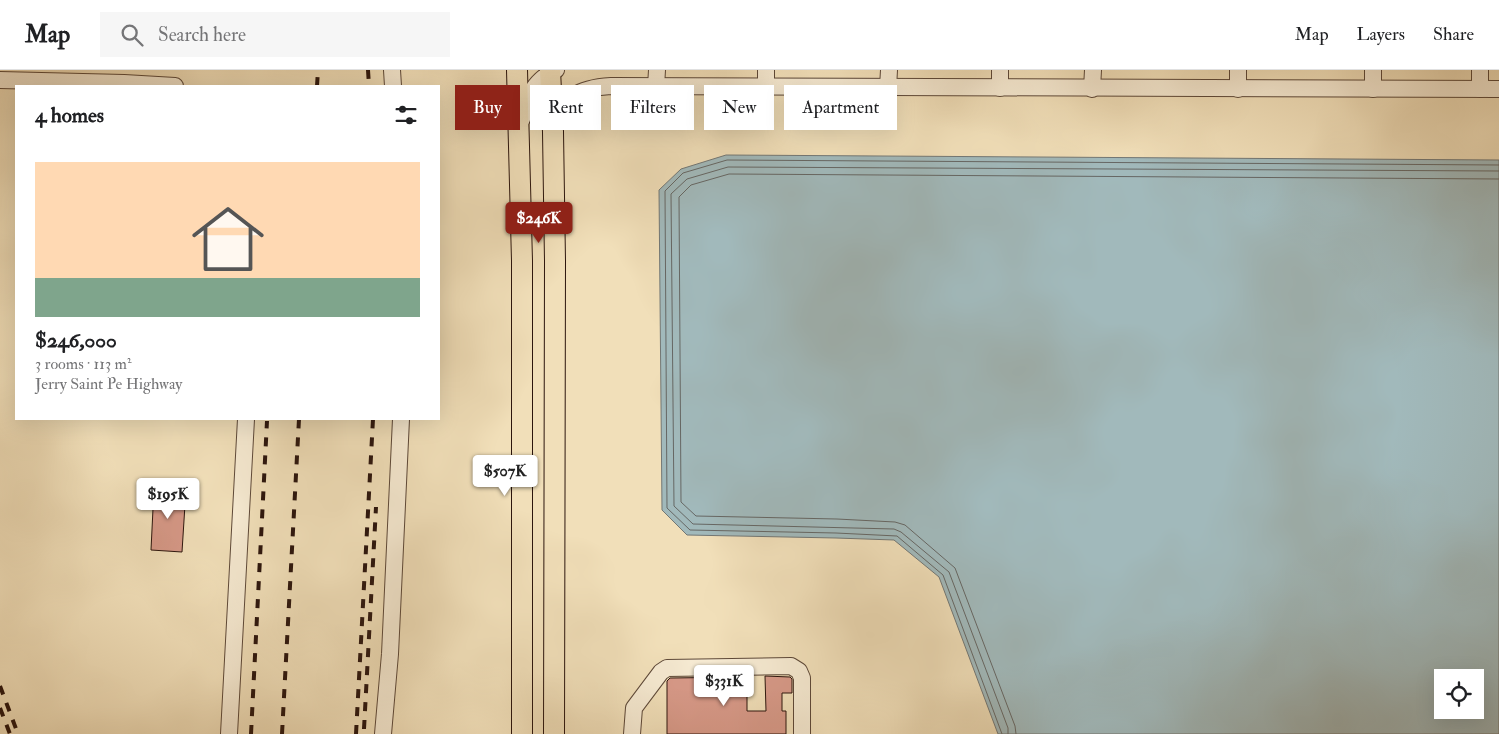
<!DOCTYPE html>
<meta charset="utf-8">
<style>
body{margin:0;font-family:"IM FELL Double Pica",serif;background:#f6f6f6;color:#202124;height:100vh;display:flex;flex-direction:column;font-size:19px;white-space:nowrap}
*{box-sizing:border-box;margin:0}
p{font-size:16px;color:#757577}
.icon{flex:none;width:28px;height:28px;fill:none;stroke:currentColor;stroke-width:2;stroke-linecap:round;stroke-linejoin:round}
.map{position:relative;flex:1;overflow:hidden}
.sheet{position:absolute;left:15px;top:15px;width:425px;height:335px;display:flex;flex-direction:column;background:#fff;border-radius:0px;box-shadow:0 5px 20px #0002}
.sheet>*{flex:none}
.guide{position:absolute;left:455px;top:15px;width:475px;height:45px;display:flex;gap:10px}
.tools{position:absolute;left:1434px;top:599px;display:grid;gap:10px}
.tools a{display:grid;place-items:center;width:50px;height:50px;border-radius:0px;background:#fff;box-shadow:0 5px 20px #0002;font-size:25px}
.price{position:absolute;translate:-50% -42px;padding:0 11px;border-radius:5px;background:#fff;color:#222;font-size:16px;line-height:32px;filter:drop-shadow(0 1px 2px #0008)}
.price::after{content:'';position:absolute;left:50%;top:30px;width:15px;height:11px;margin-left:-8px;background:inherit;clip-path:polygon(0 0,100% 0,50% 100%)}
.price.on{background:#8f2418;color:#fff}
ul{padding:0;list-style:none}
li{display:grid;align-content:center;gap:10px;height:265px;padding:0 20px}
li+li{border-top:1px solid #e0e0e0}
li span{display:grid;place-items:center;height:155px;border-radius:0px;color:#555}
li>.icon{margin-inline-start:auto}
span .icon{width:90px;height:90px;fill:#fffc;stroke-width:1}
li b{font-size:21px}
h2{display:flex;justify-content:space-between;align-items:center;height:60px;padding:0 20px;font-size:21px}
.tag{padding:0 18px;border-radius:0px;background:#fff;box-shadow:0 5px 20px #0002;font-size:18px;line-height:45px}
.tag.on{background:#8f2418;color:#fff}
header{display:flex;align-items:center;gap:30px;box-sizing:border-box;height:70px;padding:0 25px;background:#fff;border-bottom:1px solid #e0e0e0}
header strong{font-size:24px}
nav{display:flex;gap:28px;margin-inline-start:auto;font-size:18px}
.search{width:350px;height:45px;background:#f6f6f6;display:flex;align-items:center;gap:12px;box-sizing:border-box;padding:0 18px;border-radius:0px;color:#757577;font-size:19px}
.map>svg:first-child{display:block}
.water{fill:#a1b9bb;stroke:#727775;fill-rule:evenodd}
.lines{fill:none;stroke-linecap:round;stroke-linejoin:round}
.shore{stroke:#666764;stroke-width:1}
.building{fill:#d79988;stroke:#2c150d}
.minor-casing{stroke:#5d4838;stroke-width:18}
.major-casing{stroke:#2c150d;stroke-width:22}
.minor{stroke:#f6ead2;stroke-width:16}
.major{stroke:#f1dfb9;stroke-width:20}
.rail{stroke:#2c150d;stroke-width:4;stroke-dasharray:9 9;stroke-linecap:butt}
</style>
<header>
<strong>Map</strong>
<div class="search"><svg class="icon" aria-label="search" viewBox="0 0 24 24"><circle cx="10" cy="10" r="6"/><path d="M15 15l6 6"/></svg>Search here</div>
<nav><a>Map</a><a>Layers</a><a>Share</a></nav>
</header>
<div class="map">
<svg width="1499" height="664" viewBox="0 0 1499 664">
<rect width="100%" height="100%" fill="#f1dfb9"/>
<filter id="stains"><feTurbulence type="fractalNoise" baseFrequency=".004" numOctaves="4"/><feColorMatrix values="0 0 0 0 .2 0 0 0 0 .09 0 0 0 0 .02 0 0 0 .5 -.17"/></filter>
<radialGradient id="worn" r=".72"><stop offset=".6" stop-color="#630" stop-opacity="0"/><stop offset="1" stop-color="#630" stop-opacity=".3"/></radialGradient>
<path class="water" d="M726,85L1499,90V664H998L939,507L894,470L836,468L687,465L662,440L659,120L681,99ZM1442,608H1475V640H1442Z"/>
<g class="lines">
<g class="shore">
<path d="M1002,664L943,505L897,466L836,463L690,460L667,438L665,121L683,103L727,90L1499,95"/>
<path d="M1008,664V658L949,502L901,462L894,459L693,454L674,436L671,124L687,109L728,97L1499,101"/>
<path d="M1016,664L1015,656L955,498L905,455L895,452L837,449L696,446L681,432L679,127L691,115L729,104L1499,109"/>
</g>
</g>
<g class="building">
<path d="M154,418L186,419L182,482L151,480Z"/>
<path d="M765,606L790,607L792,609V623H782V641H786V664H667V611L670,608L747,607V641H766Z"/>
</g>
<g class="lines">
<g class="minor-casing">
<g id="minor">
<path d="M392,0L393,16"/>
<path d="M1000,0V18"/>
<path d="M1238,0V19"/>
<path d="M1373,0V19"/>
<path d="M1480,0V19"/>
<path d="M0,10L124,13L175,16"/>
<path d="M656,17L657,0"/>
<path d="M766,17V0"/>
<path d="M888,18L889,0"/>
<path d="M1092,19L1093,0"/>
<path d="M522,49C527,27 534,10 556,0"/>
<path d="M554,58C565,26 578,18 611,16L1499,19"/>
<path d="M229,664L246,349"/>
<path d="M383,664L390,584L401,349"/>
<path d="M632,664L634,638L661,602L667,598L791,596L799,601L802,608V664"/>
</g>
</g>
<g class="major-casing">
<g id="major">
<path d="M517,0L522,191V664"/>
<path d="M550,0L553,62L555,191L554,664"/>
</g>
</g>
<use href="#minor" class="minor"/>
<use href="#major" class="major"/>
<g class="rail">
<path d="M368,0L369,16"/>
<path d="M317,16L318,0"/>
<path d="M0,616L18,664"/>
<path d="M0,638L10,664"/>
<path d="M364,659L376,437"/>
<path d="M251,664L267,351"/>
<path d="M282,664L299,349"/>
<path d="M356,664L373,349"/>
</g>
</g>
<rect width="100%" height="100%" filter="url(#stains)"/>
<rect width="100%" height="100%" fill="url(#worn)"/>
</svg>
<div class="tools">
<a><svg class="icon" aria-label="locate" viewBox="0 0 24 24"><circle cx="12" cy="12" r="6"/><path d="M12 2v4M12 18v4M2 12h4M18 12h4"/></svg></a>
</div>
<b class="price on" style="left:539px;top:174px">$246K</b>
<b class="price" style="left:505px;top:427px">$507K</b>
<b class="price" style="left:168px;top:450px">$195K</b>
<b class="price" style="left:724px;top:637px">$331K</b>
<div class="guide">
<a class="tag on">Buy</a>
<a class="tag">Rent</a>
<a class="tag">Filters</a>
<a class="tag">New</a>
<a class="tag">Apartment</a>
</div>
<section class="sheet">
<h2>4 homes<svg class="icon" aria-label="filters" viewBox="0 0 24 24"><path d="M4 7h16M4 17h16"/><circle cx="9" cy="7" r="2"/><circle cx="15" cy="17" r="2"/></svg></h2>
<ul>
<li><span style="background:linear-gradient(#ffd9b3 75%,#7fa58c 0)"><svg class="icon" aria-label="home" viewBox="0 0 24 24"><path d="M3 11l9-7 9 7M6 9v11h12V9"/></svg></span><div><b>$246,000</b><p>3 rooms · 113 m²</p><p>Jerry Saint Pe Highway</p></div></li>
</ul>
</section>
</div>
